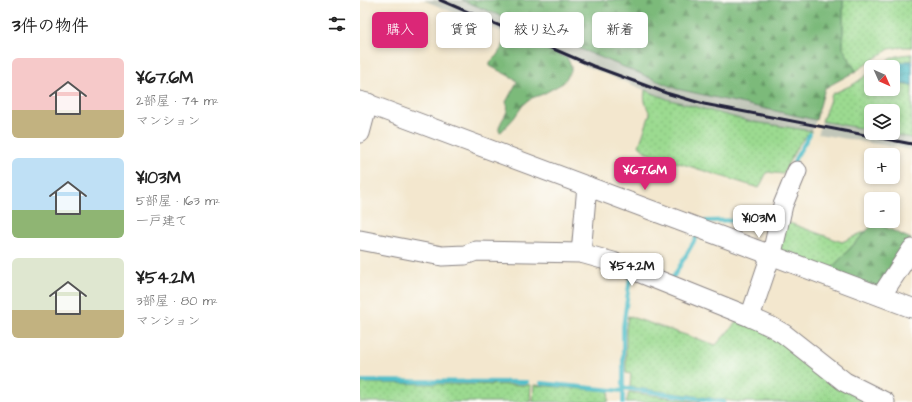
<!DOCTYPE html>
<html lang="ja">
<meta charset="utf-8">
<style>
body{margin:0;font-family:"Architects Daughter","Klee One",sans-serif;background:#f6f6f6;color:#222;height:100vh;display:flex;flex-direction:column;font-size:15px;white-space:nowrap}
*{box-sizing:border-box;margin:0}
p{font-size:13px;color:#767676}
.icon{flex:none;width:22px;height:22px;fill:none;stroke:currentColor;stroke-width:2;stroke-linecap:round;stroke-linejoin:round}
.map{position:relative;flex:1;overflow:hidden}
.sheet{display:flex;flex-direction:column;background:#fff;width:360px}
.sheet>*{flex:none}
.hud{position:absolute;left:12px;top:12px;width:380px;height:36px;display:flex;gap:8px}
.needle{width:26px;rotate:135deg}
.controls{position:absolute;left:504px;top:60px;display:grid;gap:8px}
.controls a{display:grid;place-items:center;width:36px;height:36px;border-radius:6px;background:#fff;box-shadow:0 2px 6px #0003;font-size:20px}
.price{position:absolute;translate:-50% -34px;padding:0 9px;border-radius:8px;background:#fff;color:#222;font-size:13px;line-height:26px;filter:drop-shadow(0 1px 2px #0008)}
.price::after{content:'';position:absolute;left:50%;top:24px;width:12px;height:9px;margin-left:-6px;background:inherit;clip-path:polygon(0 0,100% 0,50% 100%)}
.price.current{background:#db2777;color:#fff}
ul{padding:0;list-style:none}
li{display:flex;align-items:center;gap:12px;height:100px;padding:0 12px}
li span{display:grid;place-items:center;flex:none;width:112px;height:80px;border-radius:6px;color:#555}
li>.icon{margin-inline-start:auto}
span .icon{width:48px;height:48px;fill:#fffc;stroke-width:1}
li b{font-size:17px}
h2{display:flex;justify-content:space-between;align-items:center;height:48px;padding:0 12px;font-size:17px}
.tag{padding:0 14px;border-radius:6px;background:#fff;box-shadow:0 2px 6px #0003;font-size:14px;line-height:36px}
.tag.current{background:#db2777;color:#fff}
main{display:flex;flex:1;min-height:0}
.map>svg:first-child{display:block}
.industrial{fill:#c1c6b9}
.grass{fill:url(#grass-dots);stroke:#5e7e66}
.forest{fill:url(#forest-firs);stroke:#4f6e5a}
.water{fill:url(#water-waves);stroke:#3a7082}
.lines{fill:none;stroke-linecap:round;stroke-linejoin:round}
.stream{stroke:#52bfc9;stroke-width:4}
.minor-casing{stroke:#8a8484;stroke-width:21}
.minor{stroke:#fff;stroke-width:19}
.rail{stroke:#22223b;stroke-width:3}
</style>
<main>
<section class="sheet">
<h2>3件の物件<svg class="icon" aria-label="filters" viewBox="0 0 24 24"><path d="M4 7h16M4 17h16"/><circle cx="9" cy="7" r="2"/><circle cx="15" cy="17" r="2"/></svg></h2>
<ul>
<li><span style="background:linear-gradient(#f6c9c9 65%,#c2b280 0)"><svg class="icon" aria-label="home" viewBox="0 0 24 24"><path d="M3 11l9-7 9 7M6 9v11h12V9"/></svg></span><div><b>¥67.6M</b><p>2部屋 · 74 m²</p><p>マンション</p></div></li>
<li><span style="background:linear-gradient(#bfe0f5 65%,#8fb573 0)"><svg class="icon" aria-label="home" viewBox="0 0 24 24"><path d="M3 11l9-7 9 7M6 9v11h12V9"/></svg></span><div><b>¥103M</b><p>5部屋 · 163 m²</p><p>一戸建て</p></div></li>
<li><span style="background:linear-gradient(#dfe7d0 65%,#c2b280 0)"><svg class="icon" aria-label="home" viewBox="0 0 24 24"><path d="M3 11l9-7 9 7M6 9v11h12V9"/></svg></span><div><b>¥54.2M</b><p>3部屋 · 80 m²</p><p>マンション</p></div></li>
</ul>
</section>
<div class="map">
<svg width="552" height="402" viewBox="0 0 552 402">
<defs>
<pattern id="grass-dots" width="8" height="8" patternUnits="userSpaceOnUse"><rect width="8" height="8" fill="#9bda90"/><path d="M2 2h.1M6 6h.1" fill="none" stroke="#85bb7d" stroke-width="1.8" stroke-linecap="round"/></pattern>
<pattern id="forest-firs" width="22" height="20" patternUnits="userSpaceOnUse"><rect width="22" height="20" fill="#7cba7a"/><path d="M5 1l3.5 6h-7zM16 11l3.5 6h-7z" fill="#659765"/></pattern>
<pattern id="water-waves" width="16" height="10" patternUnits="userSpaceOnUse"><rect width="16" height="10" fill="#52bfc9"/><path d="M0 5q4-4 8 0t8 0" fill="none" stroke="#449ba4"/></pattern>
</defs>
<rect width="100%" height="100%" fill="#fdfcf7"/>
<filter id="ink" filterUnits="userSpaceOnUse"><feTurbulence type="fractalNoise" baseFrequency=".025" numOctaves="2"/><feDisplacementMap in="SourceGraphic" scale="8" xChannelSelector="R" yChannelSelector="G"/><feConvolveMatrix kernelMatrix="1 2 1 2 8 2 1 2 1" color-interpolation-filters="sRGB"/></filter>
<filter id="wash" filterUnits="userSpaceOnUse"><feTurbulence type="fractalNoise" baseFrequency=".012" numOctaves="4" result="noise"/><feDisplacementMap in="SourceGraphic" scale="16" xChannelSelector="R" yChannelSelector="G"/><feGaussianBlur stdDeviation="0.9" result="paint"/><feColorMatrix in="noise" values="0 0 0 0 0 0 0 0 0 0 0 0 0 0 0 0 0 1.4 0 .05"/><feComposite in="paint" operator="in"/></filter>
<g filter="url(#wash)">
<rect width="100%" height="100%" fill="#f3e7ce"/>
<g class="industrial">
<path d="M63,0H102L317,89L456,120L452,131L388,121L307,99Z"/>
<path d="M462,121L511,130V133H526L552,138V150L458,134Z"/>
</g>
<g class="grass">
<path d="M483,0H552V47H541L529,49L496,71L483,48Z"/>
<path d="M552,54V61H545V85H552V138L526,133H533V111H511V130L462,121L472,94L494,84L511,72V89H533V67H518C531,57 536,55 552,54Z"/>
<path d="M285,90L307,99L388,121L452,131C440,138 429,162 423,174L407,172L399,188L287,153L279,146L290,114C286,105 283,100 285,90Z"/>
<path d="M424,221L482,242L506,231L470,270L417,251Z"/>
<path d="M268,316L356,345L379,319L413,332L516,402H379L270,387L271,374L266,373V329Z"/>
<path d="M0,383L171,385L170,402H0Z"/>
<path d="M174,385L249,391L248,402H173Z"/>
<path d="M269,392L341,402H266L267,400Z"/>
</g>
<g class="forest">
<path d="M102,0H244L246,1L248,0H361L364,1L365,0H483V48L496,71L465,88L456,120L317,89Z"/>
<path d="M150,35L207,58L211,65V71L203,83L183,94L172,98L163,105L154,118L141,132L139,131C138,120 152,113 146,102L157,82L155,79L130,66V62L137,55Z"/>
<path d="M516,221H521L523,226L551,239L520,289L470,270Z"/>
</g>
<path class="water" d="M545,61H552V85C548,85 543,85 539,83C532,78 532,69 539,64C539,63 544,62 545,61Z"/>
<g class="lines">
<g class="stream">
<path d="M433,167L435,159L450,134"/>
<path d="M346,221L383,220L406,223L412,221L414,220"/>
<path d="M310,279L314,276L337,236"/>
<path d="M0,381L167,382"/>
<path d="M181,383L263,391"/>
<path d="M263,388L364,402"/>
<path d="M263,402V327L270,278"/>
</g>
</g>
</g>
<g filter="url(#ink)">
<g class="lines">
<g class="minor-casing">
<g id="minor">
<path d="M0,101L552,308"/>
<path d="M0,133L8,103"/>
<path d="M0,240L82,256L105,255L116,251L221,253L253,262L390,317L412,327L424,334L485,382L525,402"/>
<path d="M221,253L227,186"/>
<path d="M521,296L552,249"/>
<path d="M390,317L413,249L423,205L437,171"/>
</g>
</g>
<use href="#minor" class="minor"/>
<path class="rail" d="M80,0L233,66L306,93L344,104L552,144"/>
</g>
</g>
</svg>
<div class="controls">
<a><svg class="needle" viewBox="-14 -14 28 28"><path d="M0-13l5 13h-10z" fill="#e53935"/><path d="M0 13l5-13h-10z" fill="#767676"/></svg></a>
<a><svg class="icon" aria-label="layers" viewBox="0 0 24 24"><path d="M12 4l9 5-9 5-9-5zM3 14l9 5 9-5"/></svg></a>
<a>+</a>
<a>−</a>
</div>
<b class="price current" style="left:285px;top:191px">¥67.6M</b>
<b class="price" style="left:399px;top:239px">¥103M</b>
<b class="price" style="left:272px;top:287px">¥54.2M</b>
<div class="hud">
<a class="tag current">購入</a>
<a class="tag">賃貸</a>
<a class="tag">絞り込み</a>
<a class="tag">新着</a>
</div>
</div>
</main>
